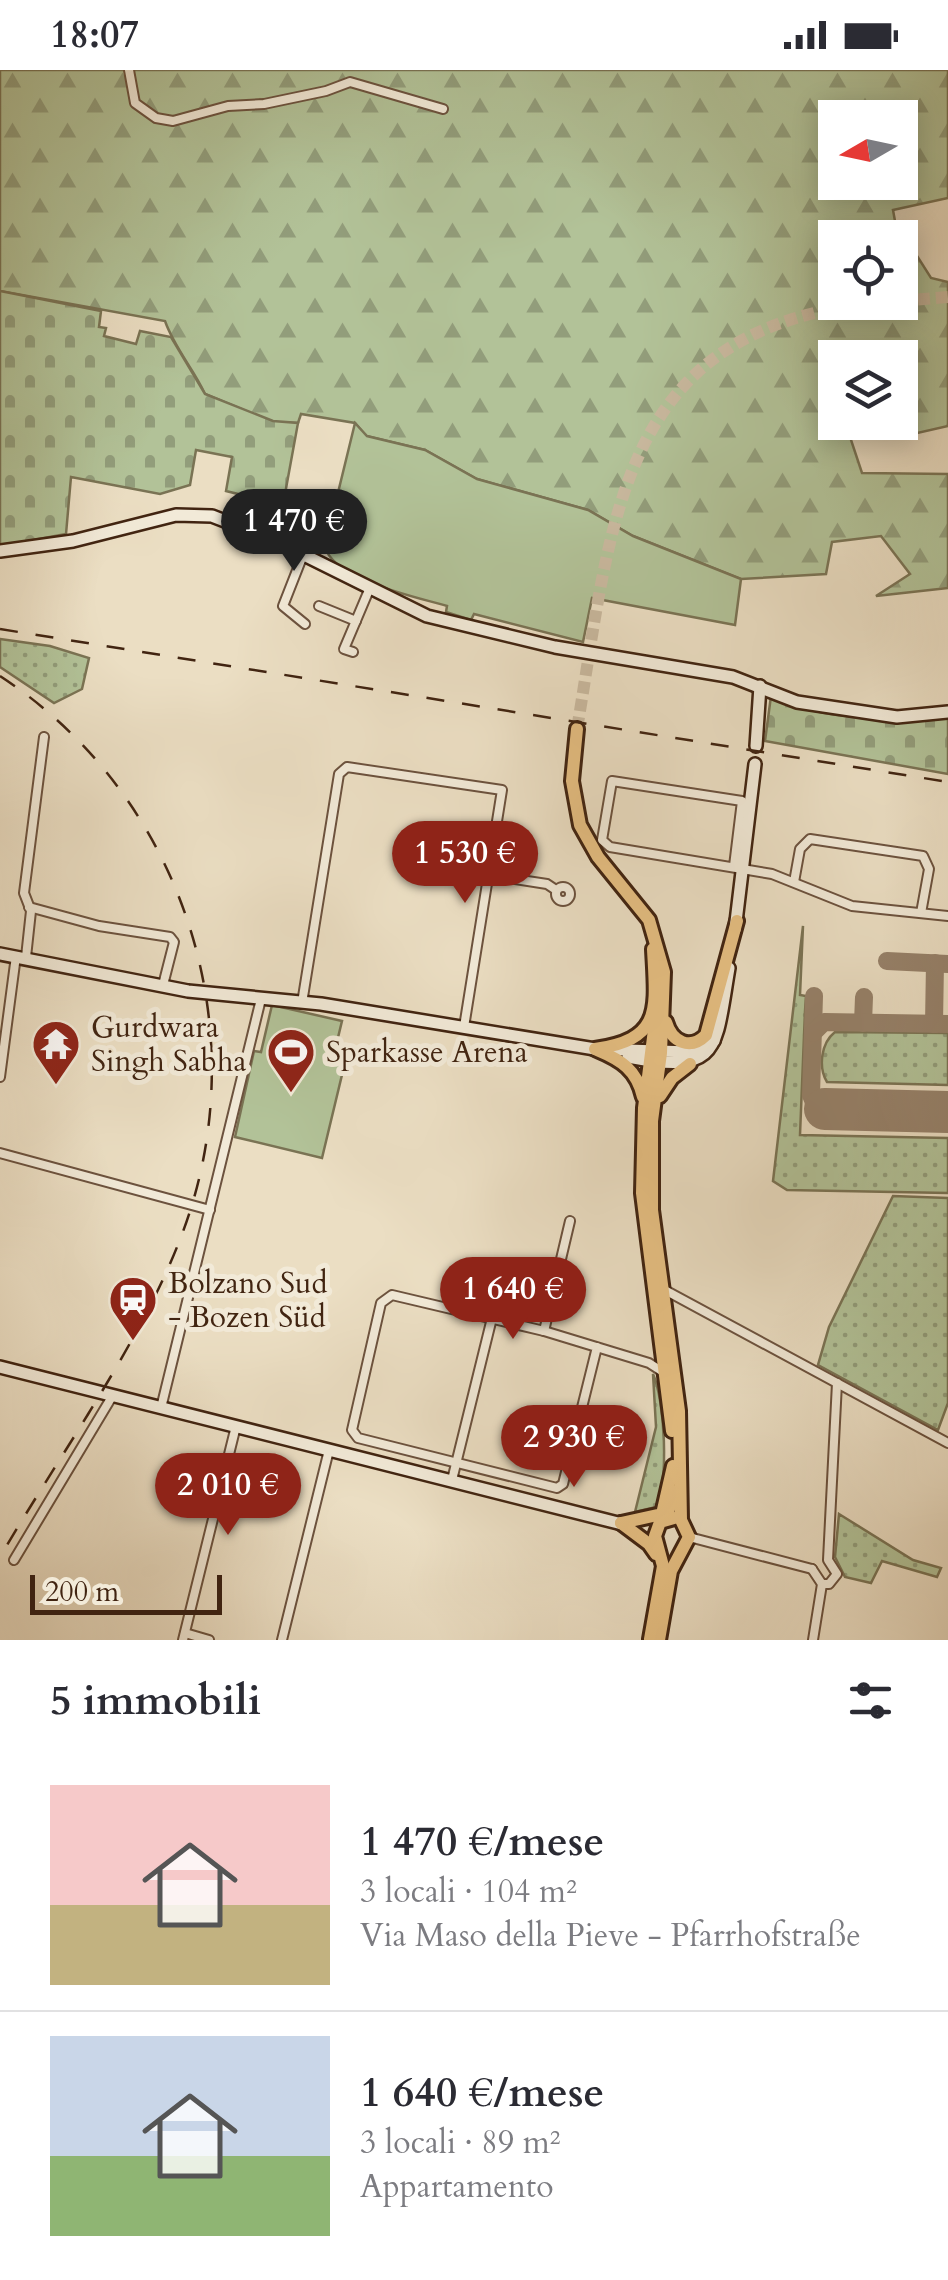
<!DOCTYPE html>
<html lang="it">
<meta charset="utf-8">
<style>
body{margin:0;font-family:Cardo,serif;background:#f7f7f7;color:#2b2b33;height:100vh;display:flex;flex-direction:column;font-size:38px;white-space:nowrap}
*{box-sizing:border-box;margin:0}
p{font-size:32px;color:#7c7c81}
.icon{flex:none;width:55px;height:55px;fill:none;stroke:currentColor;stroke-width:2;stroke-linecap:round;stroke-linejoin:round}
.map{position:relative;height:1570px;overflow:hidden}
.panel{display:flex;flex-direction:column;background:#fff;flex:1}
.panel>*{flex:none}
.needle{width:65px;rotate:261deg}
.tools{position:absolute;left:818px;top:30px;display:grid;gap:20px}
.tools a{display:grid;place-items:center;width:100px;height:100px;border-radius:0px;background:#fff;box-shadow:0 5px 25px #0003;font-size:50px}
.scale{position:absolute;left:30px;bottom:25px;width:192px;box-sizing:border-box;padding-left:10px;border:5px solid #412411;border-top:0;font-size:28px;line-height:35px;white-space:nowrap;color:#412411;-webkit-text-stroke:8px #f2ead8;paint-order:stroke}
.price{position:absolute;translate:-50% -85px;padding:0 22px;border-radius:35px;background:#8f2418;color:#fff;font-size:32px;line-height:65px;filter:drop-shadow(0 2px 5px #0008)}
.price::after{content:'';position:absolute;left:50%;top:60px;width:30px;height:22px;margin-left:-15px;background:inherit;clip-path:polygon(0 0,100% 0,50% 100%)}
.price.selected{background:#222;color:#fff}
ul{padding:0;list-style:none}
li{display:flex;align-items:center;gap:30px;height:250px;padding:0 50px}
li+li{border-top:2px solid #e1e1e2}
li span{display:grid;place-items:center;flex:none;width:280px;height:200px;border-radius:0px;color:#555}
li>.icon{margin-inline-start:auto}
span .icon{width:120px;height:120px;fill:#fffc;stroke-width:1}
li b{font-size:42px}
h2{display:flex;justify-content:space-between;align-items:center;height:120px;padding:0 50px;font-size:42px}
.status{display:flex;justify-content:space-between;align-items:center;height:70px;padding:0 50px;background:#fff;direction:ltr}
.status svg{height:28px;fill:currentColor}
.map>svg:first-child{display:block}
.green{fill:url(#green-dots);stroke:#7a7354;stroke-width:2.5}
.forest{fill:url(#forest-firs);stroke:#7a7354;stroke-width:2.5;fill-rule:evenodd}
.cemetery{fill:url(#cemetery-stones);stroke:#7a7354;stroke-width:2.5}
.pitch{fill:#b2c298;stroke:#7a7354;stroke-width:2.5}
.lines{fill:none;stroke-linecap:round;stroke-linejoin:round}
.taxiway{stroke:#96816a;stroke-width:18}
.runway{stroke:#96816a;stroke-width:42}
.primary-tunnel{stroke:#c9b99f;stroke-width:12;stroke-dasharray:12 6;stroke-linecap:butt}
.street-casing{stroke:#6c523e;stroke-width:12}
.secondary-casing{stroke:#412411;stroke-width:16}
.primary-casing{stroke:#412411;stroke-width:18}
.street{stroke:#f2ead8;stroke-width:8}
.secondary{stroke:#f2ead8;stroke-width:11}
.primary{stroke:#e6bf82;stroke-width:12}
.rail{stroke:#412411;stroke-width:2.5;stroke-dasharray:18 18;stroke-linecap:butt}
.labels{text-anchor:middle;dominant-baseline:central;stroke-width:10;stroke-linejoin:round;paint-order:stroke}
.poi-label{font-size:30px;fill:#412411;stroke:#f2ead8;text-anchor:start}
</style>
<div class="status"><b>18:07</b><svg viewBox="0 0 49 12"><path d="M0 12V9h3v3zM5 12V6h3v6zM10 12V3h3v9zM15 12V0h3v12zM26 1h20v11H26zM47 4h2v5h-2z"/></svg></div>
<div class="map">
<svg width="948" height="1570" viewBox="0 0 948 1570">
<defs>
<pattern id="green-dots" width="8" height="8" patternUnits="userSpaceOnUse" patternTransform="scale(2.5)"><rect width="8" height="8" fill="#b2c298"/><path d="M2 2h.1M6 6h.1" fill="none" stroke="#929d7b" stroke-width="1.8" stroke-linecap="round"/></pattern>
<pattern id="forest-firs" width="22" height="20" patternUnits="userSpaceOnUse" patternTransform="scale(2.5)"><rect width="22" height="20" fill="#b2c298"/><path d="M5 1l3.5 6h-7zM16 11l3.5 6h-7z" fill="#929d7b"/></pattern>
<pattern id="cemetery-stones" width="16" height="16" patternUnits="userSpaceOnUse" patternTransform="scale(2.5)"><rect width="16" height="16" fill="#b2c298"/><path d="M2 7V4a2 2 0 0 1 4 0v3zM10 15v-3a2 2 0 0 1 4 0v3z" fill="#929d7b"/></pattern>
</defs>
<rect width="100%" height="100%" fill="#ebdec3"/>
<filter id="stains"><feTurbulence type="fractalNoise" baseFrequency=".002" numOctaves="4"/><feColorMatrix values="0 0 0 0 .2 0 0 0 0 .09 0 0 0 0 .02 0 0 0 .5 -.17"/></filter>
<radialGradient id="worn" r=".72"><stop offset=".6" stop-color="#630" stop-opacity="0"/><stop offset="1" stop-color="#630" stop-opacity=".3"/></radialGradient>
<g class="green">
<path d="M0,569L50,576L89,588L82,619L54,633L0,597Z"/>
<path d="M803,856L800,925L806,926L805,941L800,1065L948,1068V1123L787,1120L773,1111Z"/>
<path d="M835,962L948,963V1015L827,1012C818,997 821,973 835,962Z"/>
<path d="M893,1126L948,1128V1333L938,1360L818,1295L829,1257Z"/>
<path d="M653,1304C665,1331 669,1411 656,1437L635,1442L656,1357Z"/>
<path d="M839,1444L913,1490L941,1498L937,1507L882,1491L871,1513L845,1507L835,1487Z"/>
</g>
<path class="forest" d="M0,0H948V128L893,140L895,151L931,208L948,212V356L900,367L880,353L900,352V288H835V352L862,353L851,370L862,403L948,404V518L876,526L910,504L881,466L832,472L826,504L741,509L633,466L588,440L477,409L425,380L366,366L355,353L301,344L298,353L273,352L205,324C193,298 175,279 165,251L0,221ZM835,48H900V112H835ZM835,168H900V232H835Z"/>
<g class="cemetery">
<path d="M0,221L101,241L99,257L106,258L104,266L136,274L140,261L171,267L205,324L273,351L298,353L283,435L226,421L232,387L196,380L190,415L160,424L71,407L66,464L0,476Z"/>
<path d="M771,626C826,653 888,649 948,645V704L765,671Z"/>
</g>
<g class="pitch">
<path d="M355,353L367,366L425,380L477,409L588,440L633,466L741,509L735,555L592,528L583,572L474,544L471,550L446,542L447,536C417,527 332,510 325,476Z"/>
<path d="M272,935L342,951L335,980L347,984L322,1088L235,1067L254,981L261,982Z"/>
</g>
<g class="lines">
<g class="taxiway">
<path d="M887,891L948,894"/>
<path d="M814,926L811,1025L815,1035L825,1039"/>
<path d="M863,953L864,927"/>
<path d="M934,954L935,893"/>
<path d="M813,963L824,952L948,954"/>
</g>
<path class="runway" d="M825,1039L948,1042"/>
<g class="primary-tunnel">
<path d="M900,231L948,227"/>
<path d="M577,659C613,446 618,255 883,232"/>
</g>
<g class="street-casing">
<g id="street">
<path d="M129,0L135,33L156,48L173,51L228,36L264,34L326,21L350,12L443,39"/>
<path d="M303,485L283,536L305,554"/>
<path d="M319,536L356,551"/>
<path d="M353,582L344,579L369,520"/>
<path d="M734,796L742,731L612,711L602,770L610,777L772,804L852,836L948,846"/>
<path d="M489,805L547,814L556,820"/>
<path d="M794,812L800,779L810,769L923,786L929,799L921,843"/>
<circle cx="563" cy="824" r="7"/>
<path d="M29,837L99,856L170,867L174,872L163,915"/>
<path d="M26,887L31,841L24,823L44,667"/>
<path d="M302,933L339,704L347,697L502,720L464,957"/>
<path d="M0,1007L16,886"/>
<path d="M0,1083L210,1140"/>
<path d="M661,1218L948,1373"/>
<path d="M544,1261L570,1151"/>
<path d="M597,1277L563,1414L557,1418L358,1368L352,1360L381,1233L392,1225L544,1261L649,1293L663,1302"/>
<path d="M161,1338L261,929"/>
<path d="M452,1410L492,1248"/>
<path d="M689,1467L812,1499"/>
<path d="M14,1490L113,1325"/>
<path d="M812,1499L822,1514L813,1570"/>
<path d="M822,1514H829L837,1504L828,1490L837,1313"/>
<path d="M185,1563L209,1570"/>
<path d="M183,1570L236,1356"/>
<path d="M282,1570L329,1380"/>
</g>
</g>
<g class="secondary-casing">
<g id="secondary">
<path d="M0,481L73,471L176,445L212,446L274,470L427,546L555,577L733,607L797,632L897,647L948,642"/>
<path d="M756,676L760,616"/>
<path d="M735,860L755,694"/>
<path d="M0,884L188,921L321,934L595,979L690,982L714,971"/>
<path d="M628,987C721,1005 715,980 729,898"/>
<path d="M0,1297L626,1455"/>
</g>
</g>
<g class="primary-casing">
<g id="primary">
<path d="M577,659L572,711L580,755L598,787L649,850L664,902L661,983L652,1051V1140L679,1341L681,1450L689,1467L671,1501L659,1570"/>
<path d="M656,944L644,1038L642,1123L672,1361"/>
<path d="M666,952C672,972 690,981 706,965L737,851"/>
<path d="M595,979C663,969 656,939 653,879"/>
<path d="M597,980C621,990 637,1000 643,1027"/>
<path d="M660,1026L672,1008L690,994"/>
<path d="M667,1448L673,1421"/>
<path d="M621,1453L662,1444L673,1396"/>
<path d="M621,1453L649,1474L656,1484"/>
<path d="M650,1569L663,1496L655,1466L660,1452L674,1448"/>
</g>
</g>
<use href="#street" class="street"/>
<use href="#secondary" class="secondary"/>
<use href="#primary" class="primary"/>
<g class="rail">
<path d="M0,559L948,712"/>
<path d="M0,606C185,727 261,966 179,1172C139,1275 57,1389 0,1487"/>
</g>
</g>
<defs>
<g id="temple-pin" transform="scale(2.5)"><path d="M0 17L-7.5 6A9.5 9.5 0 1 1 7.5 6Z" fill="#8f2418" stroke="#f2ead8"/><path d="M0-6L5-2H3V0L6.5 2.5H4V6H1.5V3h-3V6H-4V2.5H-6.5L-3 0V-2H-5Z" fill="#fff"/></g>
<g id="stadium-pin" transform="scale(2.5)"><path d="M0 17L-7.5 6A9.5 9.5 0 1 1 7.5 6Z" fill="#8f2418" stroke="#f2ead8"/><path d="M0-5a6.5 5 0 1 0 0 10a6.5 5 0 1 0 0-10ZM-3.5-1.8h7v3.6h-7Z" fill="#fff"/></g>
<g id="station-pin" transform="scale(2.5)"><path d="M0 17L-7.5 6A9.5 9.5 0 1 1 7.5 6Z" fill="#8f2418" stroke="#f2ead8"/><path d="M-3-6H3Q5-6 5-4V2Q5 4 3 4L4.5 6H3L1.5 4h-3L-3 6H-4.5L-3 4Q-5 4-5 2V-4Q-5-6-3-6ZM-3.5-4v3h7v-3ZM-3.5 1v1.5H-2V1ZM2 1v1.5H3.5V1Z" fill="#fff"/></g>
</defs>
<g fill-rule="evenodd">
<use href="#temple-pin" x="56" y="974"/>
<use href="#stadium-pin" x="291" y="982"/>
<use href="#station-pin" x="133" y="1230"/>
</g>
<g class="labels">
<g class="poi-label">
<text x="91" y="957">Gurdwara<tspan x="91" dy="34">Singh Sabha</tspan></text>
<text x="326" y="982">Sparkasse Arena</text>
<text x="168" y="1213">Bolzano Sud<tspan x="168" dy="34">- Bozen Süd</tspan></text>
</g>
</g>
<rect width="100%" height="100%" filter="url(#stains)"/>
<rect width="100%" height="100%" fill="url(#worn)"/>
</svg>
<div class="tools">
<a><svg class="needle" viewBox="-14 -14 28 28"><path d="M0-13l5 13h-10z" fill="#e53935"/><path d="M0 13l5-13h-10z" fill="#7c7c81"/></svg></a>
<a><svg class="icon" aria-label="locate" viewBox="0 0 24 24"><circle cx="12" cy="12" r="6"/><path d="M12 2v4M12 18v4M2 12h4M18 12h4"/></svg></a>
<a><svg class="icon" aria-label="layers" viewBox="0 0 24 24"><path d="M12 4l9 5-9 5-9-5zM3 14l9 5 9-5"/></svg></a>
</div>
<div class="scale">200 m</div>
<b class="price selected" style="left:294px;top:504px">1 470 €</b>
<b class="price" style="left:465px;top:836px">1 530 €</b>
<b class="price" style="left:513px;top:1272px">1 640 €</b>
<b class="price" style="left:574px;top:1420px">2 930 €</b>
<b class="price" style="left:228px;top:1468px">2 010 €</b>
</div>
<section class="panel">
<h2>5 immobili<svg class="icon" aria-label="filters" viewBox="0 0 24 24"><path d="M4 7h16M4 17h16"/><circle cx="9" cy="7" r="2"/><circle cx="15" cy="17" r="2"/></svg></h2>
<ul>
<li><span style="background:linear-gradient(#f6c9c9 60%,#c2b280 0)"><svg class="icon" aria-label="home" viewBox="0 0 24 24"><path d="M3 11l9-7 9 7M6 9v11h12V9"/></svg></span><div><b>1 470 €/mese</b><p>3 locali · 104 m²</p><p>Via Maso della Pieve - Pfarrhofstraße</p></div></li>
<li><span style="background:linear-gradient(#c9d6e8 60%,#8fb573 0)"><svg class="icon" aria-label="home" viewBox="0 0 24 24"><path d="M3 11l9-7 9 7M6 9v11h12V9"/></svg></span><div><b>1 640 €/mese</b><p>3 locali · 89 m²</p><p>Appartamento</p></div></li>
</ul>
</section>
